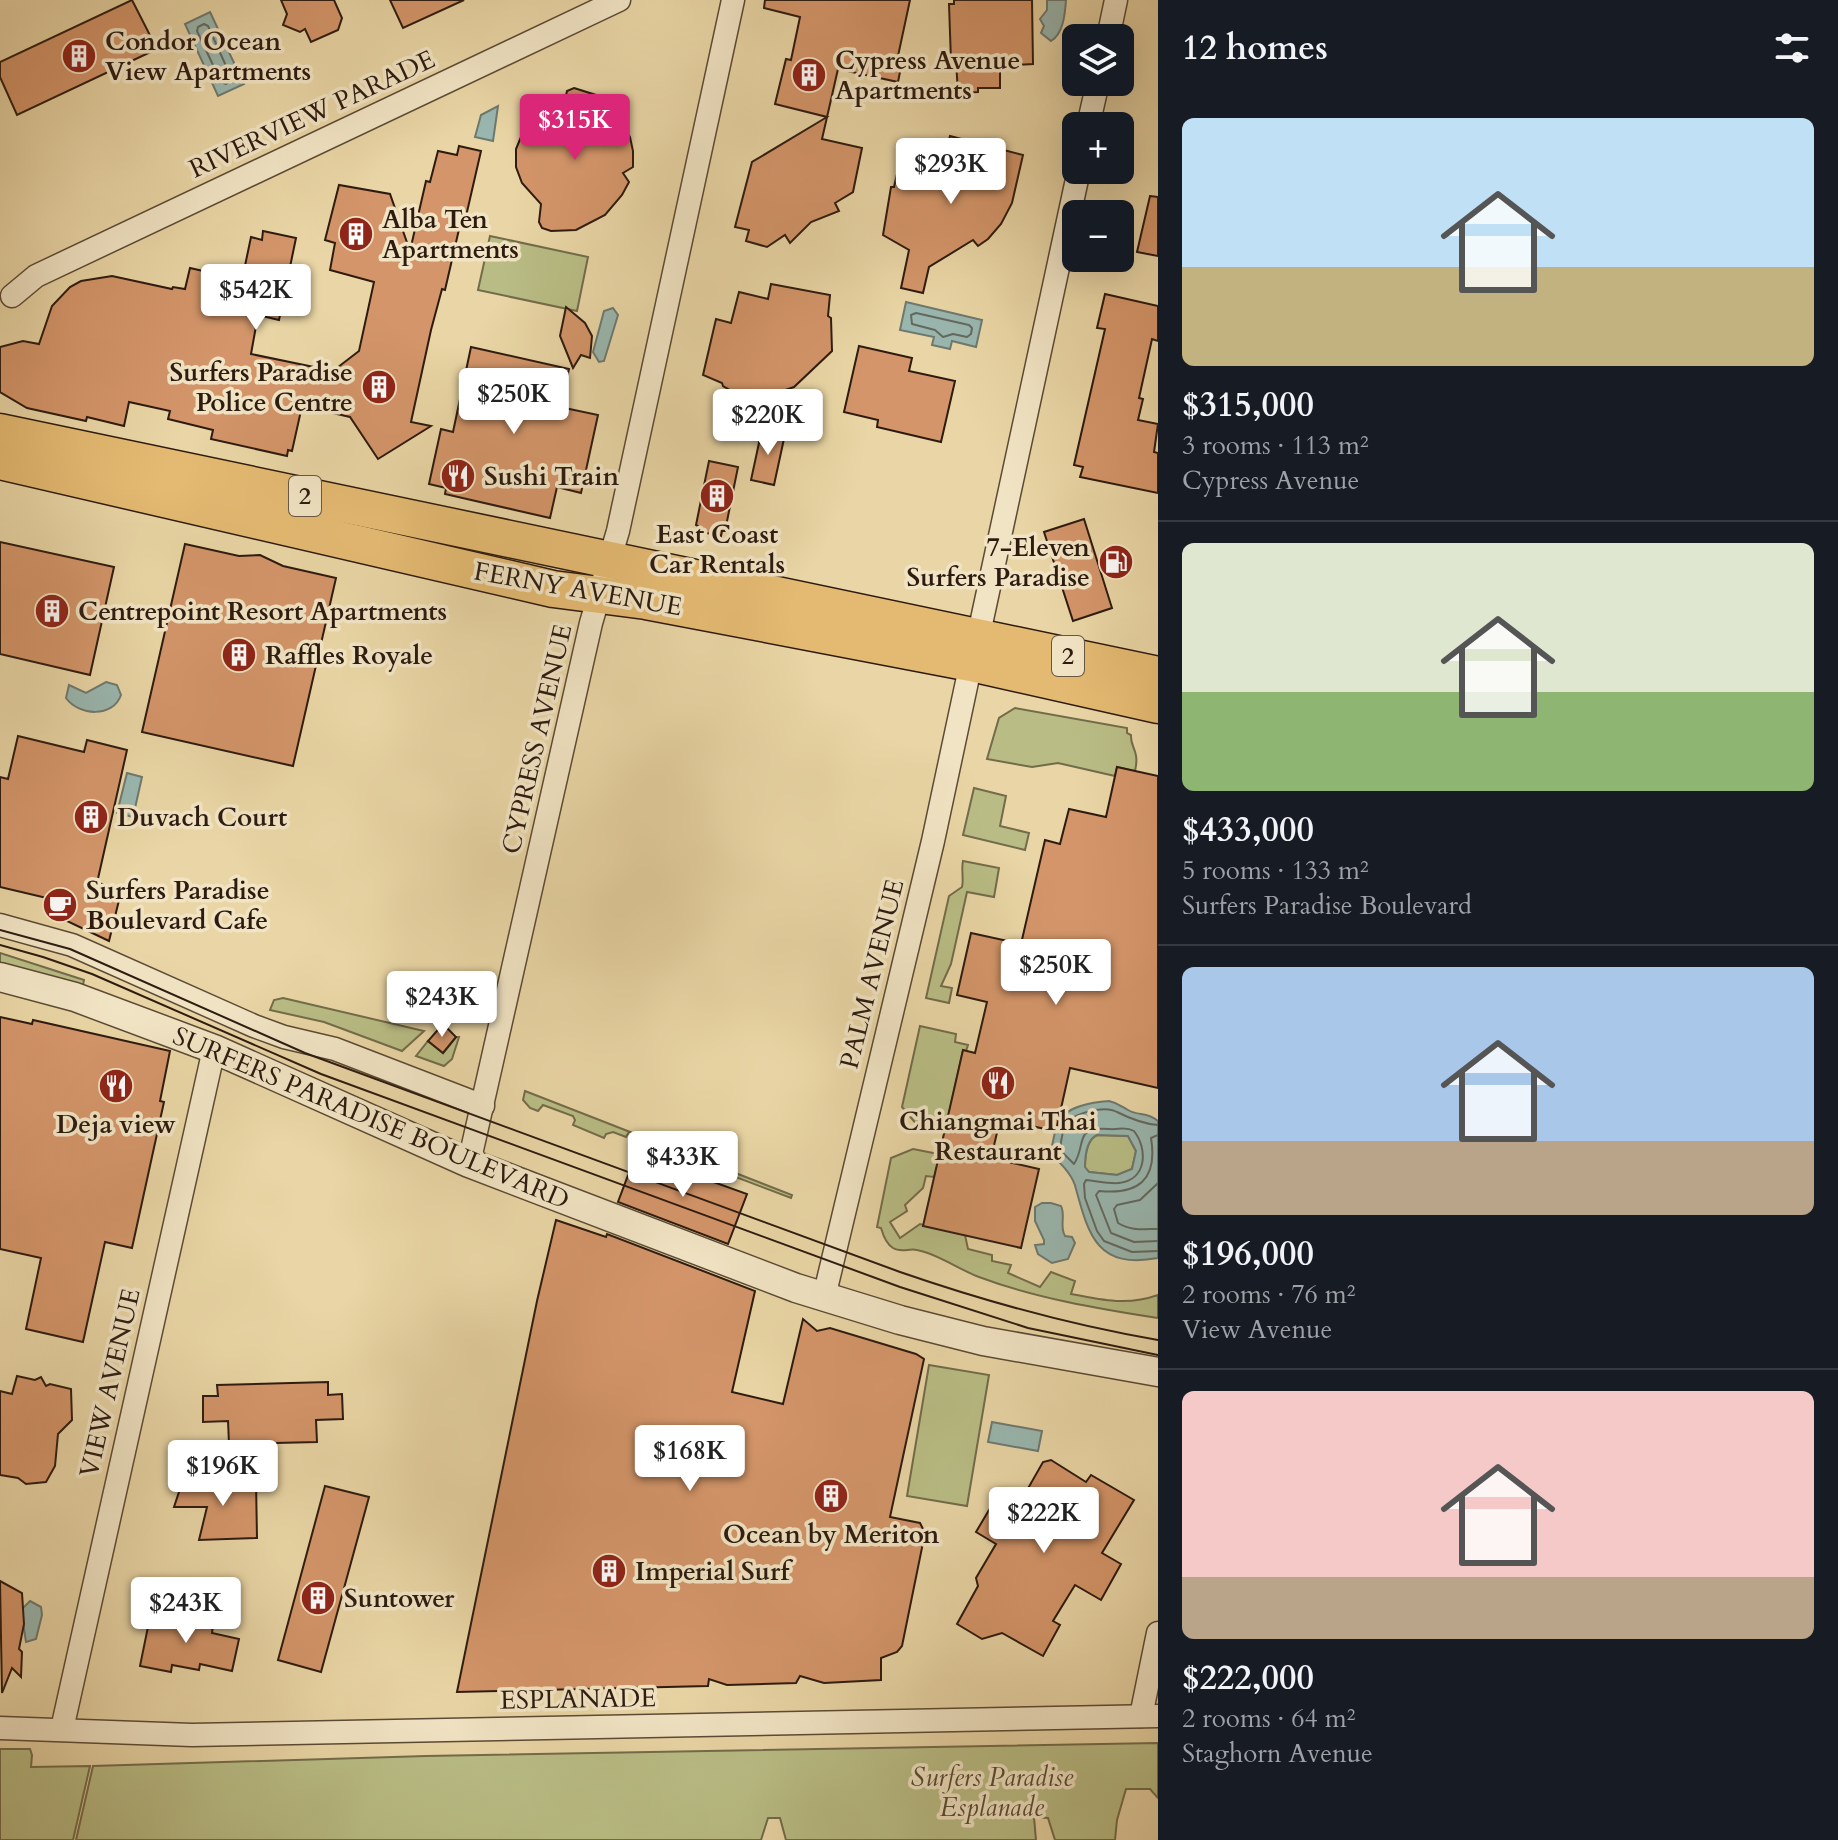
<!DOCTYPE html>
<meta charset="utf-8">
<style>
body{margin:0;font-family:Cardo,serif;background:#20242c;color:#f1f3f6;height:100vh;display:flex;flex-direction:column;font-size:30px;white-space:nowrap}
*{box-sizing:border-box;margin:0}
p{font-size:26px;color:#9ea1a6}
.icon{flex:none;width:44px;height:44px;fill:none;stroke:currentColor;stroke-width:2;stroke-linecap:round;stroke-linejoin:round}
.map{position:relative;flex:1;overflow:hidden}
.side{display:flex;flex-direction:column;background:#171b24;width:680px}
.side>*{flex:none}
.tools{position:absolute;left:1062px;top:24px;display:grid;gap:16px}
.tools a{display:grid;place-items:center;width:72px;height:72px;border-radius:12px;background:#171b24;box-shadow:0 8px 32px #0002;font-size:40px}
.price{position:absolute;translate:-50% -68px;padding:0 18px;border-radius:8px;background:#fff;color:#222;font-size:26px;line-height:52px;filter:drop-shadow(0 2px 4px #0008)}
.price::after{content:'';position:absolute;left:50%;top:48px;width:24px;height:18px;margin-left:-12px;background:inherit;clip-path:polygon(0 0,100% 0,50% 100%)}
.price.active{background:#db2777;color:#fff}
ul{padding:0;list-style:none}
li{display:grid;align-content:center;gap:16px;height:424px;padding:0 24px}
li+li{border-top:2px solid #363941}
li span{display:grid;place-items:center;height:248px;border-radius:12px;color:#555}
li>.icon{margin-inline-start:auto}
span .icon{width:144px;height:144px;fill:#fffc;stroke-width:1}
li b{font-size:34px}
h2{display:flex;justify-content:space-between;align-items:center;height:96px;padding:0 24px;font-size:34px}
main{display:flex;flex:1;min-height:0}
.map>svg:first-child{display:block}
.green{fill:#b9bd85;stroke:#736c4a;stroke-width:2}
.water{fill:#99b7af;stroke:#6e796f;stroke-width:2;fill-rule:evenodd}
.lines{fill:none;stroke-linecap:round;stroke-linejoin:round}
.shore{stroke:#636960;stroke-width:2}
.building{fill:#d39569;stroke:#2d1b10;stroke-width:2}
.minor-casing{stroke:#5c4a35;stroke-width:25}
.tertiary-casing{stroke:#5c4a35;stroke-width:31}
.trunk-casing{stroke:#2d1b10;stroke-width:39}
.minor{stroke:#f1e4c4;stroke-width:22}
.tertiary{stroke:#f1e4c4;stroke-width:28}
.trunk{stroke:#e4ba72;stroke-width:36}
.tram{stroke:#2d1b10;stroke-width:2}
.labels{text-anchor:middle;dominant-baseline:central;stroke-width:7;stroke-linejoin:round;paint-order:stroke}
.shield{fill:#f1e4c4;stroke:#685746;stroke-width:2}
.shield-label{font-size:24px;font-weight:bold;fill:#2d1b10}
.poi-label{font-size:26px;font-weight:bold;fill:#2d1b10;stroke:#f1e4c4;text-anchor:start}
.street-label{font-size:26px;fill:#2d1b10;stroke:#f1e4c4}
.park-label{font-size:26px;font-style:italic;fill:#574c33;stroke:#f1e4c4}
</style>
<main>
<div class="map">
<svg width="1158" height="1840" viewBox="0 0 1158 1840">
<rect width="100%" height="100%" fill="#e9d5a5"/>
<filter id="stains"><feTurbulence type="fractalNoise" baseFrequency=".0025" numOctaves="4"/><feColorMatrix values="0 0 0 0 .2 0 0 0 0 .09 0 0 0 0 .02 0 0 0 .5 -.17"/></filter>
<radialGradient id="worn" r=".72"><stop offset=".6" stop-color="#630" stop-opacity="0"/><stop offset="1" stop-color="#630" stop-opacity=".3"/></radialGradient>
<g class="green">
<path d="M490,236L588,257L577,311L478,290Z"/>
<path d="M1015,708L1127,728V733L1131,735C1130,748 1140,750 1135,771L1117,767L1115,776L1058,763L1032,767L987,759L999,718Z"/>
<path d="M974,788L1006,796L1000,826L1029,833L1025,850L963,835Z"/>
<path d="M963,861L999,868L994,897L967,892L951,964L941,986L952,988L949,1003L926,998L949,896L962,887C964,878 961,871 963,861Z"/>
<path d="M0,953L84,980L83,985L0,965Z"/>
<path d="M283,998L424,1031L402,1051L324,1022L270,1010L274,1000Z"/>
<path d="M920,1026L956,1034L955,1042L968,1045L966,1051L963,1050L945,1131L918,1126L902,1107Z"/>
<path d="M456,1037H459L452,1059L444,1066L416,1056L428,1041L443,1053Z"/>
<path d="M525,1091L792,1195L791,1198L638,1140L639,1136L629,1132L626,1137L613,1132L606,1134L604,1138L573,1125L575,1120L573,1116L543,1105L538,1111L530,1108L523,1100Z"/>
<path d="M1097,1135L1128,1136L1136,1151L1132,1169L1117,1175L1089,1172L1085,1168C1085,1157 1086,1140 1097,1135Z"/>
<path d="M913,1149L959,1158L937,1167L934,1177L926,1176L923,1188L905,1205L907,1211L890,1222L900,1238L920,1224L965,1235L968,1249L992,1255V1261L1011,1265L1008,1273L1040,1287L1051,1272L1075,1281L1071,1294C1101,1300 1128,1306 1158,1295V1318C1099,1309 1035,1298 979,1277C960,1270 936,1253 917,1250C909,1248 901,1253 893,1248C886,1244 883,1235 881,1228L877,1227L891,1158Z"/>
<path d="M929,1365L989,1375L967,1506L907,1496Z"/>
<path d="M1158,1743V1798L1150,1789H1126L1117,1820L1115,1840H1055L1048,1818L1034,1817L1036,1840H786L780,1818H768L761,1840H76L93,1766L426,1756Z"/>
<path d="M0,1749H30L32,1755L31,1767L90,1766L73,1840H0Z"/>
</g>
<g class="water">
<path d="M1047,0H1066C1065,15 1063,34 1051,41L1041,33L1044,26L1040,19L1047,10Z"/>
<path d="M210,12L244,84L218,96L185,24Z"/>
<path d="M498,106L493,141L475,137L481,115Z"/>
<path d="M906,302L982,320L976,347L952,341L950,349L932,345L934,337L900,330Z"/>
<path d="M613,308L618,315L604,361L599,362L593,352L604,311Z"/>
<path d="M106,682L117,685L121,695C113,718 79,716 66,698L69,685L86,693Z"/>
<path d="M127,773L142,777L133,817L117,813Z"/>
<path d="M1109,1101C1118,1103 1121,1106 1128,1110C1138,1116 1148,1112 1158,1121V1258C1098,1269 1089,1237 1076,1189C1073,1175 1061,1163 1050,1154C1053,1144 1054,1132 1058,1123C1065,1106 1094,1102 1109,1101ZM1097,1135L1128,1136L1136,1151L1132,1169L1117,1175L1089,1172L1085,1167C1085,1157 1086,1140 1097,1135Z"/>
<path d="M1042,1203H1051L1061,1206C1066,1216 1059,1226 1065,1236L1072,1237L1075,1243L1068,1259L1052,1263L1038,1254L1035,1245L1044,1244V1240L1035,1221V1207Z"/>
<path d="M992,1422L1042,1431L1038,1451L988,1442Z"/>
<path d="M30,1601L41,1607L42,1615L36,1639L26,1642L21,1610Z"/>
</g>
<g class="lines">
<g class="shore">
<path d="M204,24L208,26L231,77V81L226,84L221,82L197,31L198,27Z"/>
<path d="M916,313L969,325L972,328L971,334L967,337L953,334L943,337L935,330L912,324L911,315Z"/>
<path d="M1158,1125C1143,1124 1131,1119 1117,1112C1105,1105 1072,1113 1065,1125C1062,1132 1061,1142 1060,1150L1074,1164C1087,1144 1073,1126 1109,1129C1119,1130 1125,1126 1134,1131C1148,1149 1147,1180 1119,1183C1109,1184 1097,1181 1086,1180L1084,1184L1085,1198L1097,1231L1104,1241L1132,1252L1158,1251"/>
<path d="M1158,1135L1151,1138C1158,1180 1138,1195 1099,1191L1096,1195L1111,1233L1134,1242L1158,1241"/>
<path d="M1158,1183L1140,1200L1117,1205L1114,1209L1118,1223C1131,1231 1143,1229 1158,1229"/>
</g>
</g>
<g class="building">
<path d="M132,0L157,49L17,115L0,77V62Z"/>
<path d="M281,0H334L342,18L338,30L311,42L305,29L300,32L283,25L287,14Z"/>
<path d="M390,0H464L403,28Z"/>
<path d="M765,0H910L898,56L903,57L898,82L838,69L822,139L862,148L853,192L835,203L839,211L811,222L790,243L785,235L767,247L746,241L749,230L735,227L752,162L827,117L775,104L786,59L791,60L800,17L764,8Z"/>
<path d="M954,0H1032L1033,64L1000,66V88H978V92L958,93L956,61H951L949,4H954Z"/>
<path d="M574,88L596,95L616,113L630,137L633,151V167L623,173L629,182L622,195L605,215L576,230L551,231L542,228L539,222L541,204L522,183L516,167V149L523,132L536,120L562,113L567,91Z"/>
<path d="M950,136L1023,155L1012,203L1001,224L988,239L978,246L973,240L929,267L923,293L901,288L909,250L883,235L891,187H894L897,174L925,179L942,168Z"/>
<path d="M459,146L481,151L464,225H460L445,290L442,289L431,330L411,422L431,426L378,459L350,417L302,406L292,451L288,450L287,456L211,439L213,430L168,419L170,411L129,402L124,426L87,417L86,421L27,408L0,392V347L23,341L39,344L52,306L70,287L81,281L112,276L172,289L173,287L185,289L190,268L242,280L251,237L262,240L263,231L296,238L279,320L258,315L251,354L333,371L359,351L374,282L330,270L335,243L325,240L339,185L390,194L410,251L426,181L430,182L438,151L457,155Z"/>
<path d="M1150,196L1158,197V256L1137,252Z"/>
<path d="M771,284L830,295L828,316L831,318L832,351L794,387L759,399L735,393L723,386L722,383L703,375L716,319L731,323L739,292L768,299Z"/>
<path d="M1105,294L1158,306V341L1152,339L1139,398L1143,399L1138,420L1158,424L1154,452L1158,453V493L1080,477L1083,467L1074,465L1105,329L1097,328Z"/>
<path d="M566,307L585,323L592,336L590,358L581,355L573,368L560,336Z"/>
<path d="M859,346L912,358L909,371L955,381L941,442L877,427L878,420L844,412Z"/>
<path d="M471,347L569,369L560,407L598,415L581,493L557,487L550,518L445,494L446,488L429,484L441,429L453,432Z"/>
<path d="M762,429L785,434L774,485L751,480Z"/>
<path d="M709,461L738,467L725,531H722L721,536L697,531L698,526L696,525Z"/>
<path d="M1084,519L1112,608L1073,621L1044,532Z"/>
<path d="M0,542L114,567L90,675L0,654Z"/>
<path d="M185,544L239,556L260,555L283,566L336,578L293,766L142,732Z"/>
<path d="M18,736L84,752L87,740L127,750L97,883L122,888L109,941L48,912L51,899L0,887V777L8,779Z"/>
<path d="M1117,767L1158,776V1088L1070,1068L1056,1131L1000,1120L991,1158L1039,1169L1021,1248L923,1226L963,1050L975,1053L987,1002L957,995L971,933L1021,944L1045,840L1060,844L1069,809L1106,817Z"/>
<path d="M0,1017L32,1024L33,1020L170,1051L160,1101L164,1102L132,1248L105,1242L83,1342L26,1329L41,1258L0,1249Z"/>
<path d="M443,1024L456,1037L443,1053L428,1041Z"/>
<path d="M636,1154L747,1194L728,1244L618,1202Z"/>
<path d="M556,1220L606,1237L607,1234L755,1291L732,1392L783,1404L803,1319L817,1331L830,1328L916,1354L924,1359L890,1517L920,1523L925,1533L902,1646L897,1652L881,1658V1680L824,1683L800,1676L796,1683L727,1685L709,1679L708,1686L457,1692L537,1301Z"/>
<path d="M17,1376L35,1380L41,1377L46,1386L50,1384L71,1389L72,1420L58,1434L55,1466L46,1482L26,1484L18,1478L0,1475V1391L12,1394Z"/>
<path d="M328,1382V1395L342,1394L343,1419L316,1420L317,1442L229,1444L228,1421L203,1422V1396H218L217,1385Z"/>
<path d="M1051,1460L1086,1482L1091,1475L1134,1500L1102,1553L1121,1564L1101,1600L1075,1585L1053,1621L1060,1625L1043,1656L1002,1633L982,1639L957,1624L978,1586L976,1578L996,1544L976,1532L1002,1488L1022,1499L1043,1462Z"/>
<path d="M256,1481L257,1538L199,1540L207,1507H174L182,1483Z"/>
<path d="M325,1486L369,1497L321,1672L278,1660Z"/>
<path d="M0,1581L22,1593L24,1624L19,1649L22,1652L21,1677L12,1668L2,1693Z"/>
<path d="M151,1612L213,1626L212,1633L239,1639L232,1671L200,1664L199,1670L172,1665L171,1672L140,1666Z"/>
</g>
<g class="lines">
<g class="minor-casing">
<g id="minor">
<path d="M1108,38L1116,0"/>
<path d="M1088,126L1098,82"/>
<path d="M12,296L36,276L619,0"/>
<path d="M978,638L1079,170"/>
<path d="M0,925L72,945L254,1026L284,1037L335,1049L483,1106"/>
<path d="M469,1163L591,623L618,531L733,0"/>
<path d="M824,1297L933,841L971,663"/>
<path d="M1141,1716L1158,1633"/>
<path d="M0,1728L192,1735L1158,1716"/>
<path d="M62,1729L214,1049"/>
</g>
</g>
<g class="tertiary-casing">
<path id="tertiary" d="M0,977L75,997L214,1049L469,1163L796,1288L900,1320L983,1341L1158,1372"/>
</g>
<g class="trunk-casing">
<g id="trunk">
<path d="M0,432L1158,675"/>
<path d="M0,461L553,589L646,601L971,663L1158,705"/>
</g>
</g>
<use href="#minor" class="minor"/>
<use href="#tertiary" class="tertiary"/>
<use href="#trunk" class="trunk"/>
<g class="tram">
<path d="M0,930L70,949L305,1053L900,1272C984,1301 1070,1325 1158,1340"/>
<path d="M0,945L43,957L92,974L321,1074L900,1287L1028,1328L1158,1355"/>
</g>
</g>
<defs>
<g id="building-disc" transform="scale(1.8)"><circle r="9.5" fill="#8f2418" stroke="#f1e4c4"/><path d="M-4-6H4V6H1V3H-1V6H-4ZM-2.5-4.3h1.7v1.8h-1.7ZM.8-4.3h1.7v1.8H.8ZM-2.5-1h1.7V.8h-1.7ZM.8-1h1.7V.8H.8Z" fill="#fff"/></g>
<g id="restaurant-disc" transform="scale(1.8)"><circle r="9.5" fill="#8f2418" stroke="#f1e4c4"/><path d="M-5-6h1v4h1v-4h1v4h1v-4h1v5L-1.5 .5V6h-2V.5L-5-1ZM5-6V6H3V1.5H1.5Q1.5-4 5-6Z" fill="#fff"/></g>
<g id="fuel-disc" transform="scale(1.8)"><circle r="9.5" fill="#8f2418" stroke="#f1e4c4"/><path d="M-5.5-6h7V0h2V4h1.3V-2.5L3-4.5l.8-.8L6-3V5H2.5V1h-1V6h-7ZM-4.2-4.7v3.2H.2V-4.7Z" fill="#fff"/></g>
<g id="cafe-disc" transform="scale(1.8)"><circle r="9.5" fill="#8f2418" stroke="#f1e4c4"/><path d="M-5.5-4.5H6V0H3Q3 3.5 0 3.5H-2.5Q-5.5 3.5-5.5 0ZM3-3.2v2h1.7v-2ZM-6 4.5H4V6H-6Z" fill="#fff"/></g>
</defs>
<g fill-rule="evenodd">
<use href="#building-disc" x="79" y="56"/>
<use href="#building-disc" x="809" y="75"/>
<use href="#building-disc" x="356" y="234"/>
<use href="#building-disc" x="379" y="387"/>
<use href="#restaurant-disc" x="458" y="476"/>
<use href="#building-disc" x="717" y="496"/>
<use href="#fuel-disc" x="1116" y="562"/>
<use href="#building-disc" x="52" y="611"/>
<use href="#building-disc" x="239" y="655"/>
<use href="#building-disc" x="91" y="817"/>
<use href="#cafe-disc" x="60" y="905"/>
<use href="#restaurant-disc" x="998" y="1083"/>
<use href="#restaurant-disc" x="116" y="1086"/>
<use href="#building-disc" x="831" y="1496"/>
<use href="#building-disc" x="609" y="1571"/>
<use href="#building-disc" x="318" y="1598"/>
</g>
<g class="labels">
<g class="shield">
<rect x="289" y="476" width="32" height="40" rx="6"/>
<rect x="1052" y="636" width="32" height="40" rx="6"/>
</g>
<g class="shield-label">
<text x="305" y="496">2</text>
<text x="1068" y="656">2</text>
</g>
<g class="poi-label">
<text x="105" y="41">Condor Ocean<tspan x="105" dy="30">View Apartments</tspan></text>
<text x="835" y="60">Cypress Avenue<tspan x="835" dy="30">Apartments</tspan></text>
<text x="382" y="219">Alba Ten<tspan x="382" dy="30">Apartments</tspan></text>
<text x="353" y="372" text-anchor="end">Surfers Paradise<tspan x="353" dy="30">Police Centre</tspan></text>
<text x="484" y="476">Sushi Train</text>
<text x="717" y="534" text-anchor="middle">East Coast<tspan x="717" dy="30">Car Rentals</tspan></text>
<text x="1090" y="547" text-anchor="end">7-Eleven<tspan x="1090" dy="30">Surfers Paradise</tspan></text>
<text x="78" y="611">Centrepoint Resort Apartments</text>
<text x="265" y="655">Raffles Royale</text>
<text x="117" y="817">Duvach Court</text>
<text x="86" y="890">Surfers Paradise<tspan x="86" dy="30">Boulevard Cafe</tspan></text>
<text x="998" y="1121" text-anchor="middle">Chiangmai Thai<tspan x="998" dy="30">Restaurant</tspan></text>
<text x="116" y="1124" text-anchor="middle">Deja view</text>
<text x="831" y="1534" text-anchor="middle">Ocean by Meriton</text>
<text x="635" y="1571">Imperial Surf</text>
<text x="344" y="1598">Suntower</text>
</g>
<g class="street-label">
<text transform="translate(312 114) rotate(-25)">RIVERVIEW PARADE</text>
<text transform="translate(578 589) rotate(10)">FERNY AVENUE</text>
<text transform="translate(537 739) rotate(-77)">CYPRESS AVENUE</text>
<text transform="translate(872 974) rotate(-76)">PALM AVENUE</text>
<text transform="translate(371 1118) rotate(23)">SURFERS PARADISE BOULEVARD</text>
<text transform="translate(110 1383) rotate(-77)">VIEW AVENUE</text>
<text transform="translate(578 1699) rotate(-1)">ESPLANADE</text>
</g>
<g class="park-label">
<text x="992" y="1777">Surfers Paradise<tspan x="992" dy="30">Esplanade</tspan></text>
</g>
</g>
<rect width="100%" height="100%" filter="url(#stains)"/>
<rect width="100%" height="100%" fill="url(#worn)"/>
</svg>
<div class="tools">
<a><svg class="icon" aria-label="layers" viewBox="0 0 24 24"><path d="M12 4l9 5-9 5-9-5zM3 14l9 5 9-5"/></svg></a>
<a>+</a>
<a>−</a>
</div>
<b class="price active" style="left:575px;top:162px">$315K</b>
<b class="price" style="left:951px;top:206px">$293K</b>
<b class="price" style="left:256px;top:332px">$542K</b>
<b class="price" style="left:514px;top:436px">$250K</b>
<b class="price" style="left:768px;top:457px">$220K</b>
<b class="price" style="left:1056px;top:1007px">$250K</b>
<b class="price" style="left:442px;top:1039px">$243K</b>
<b class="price" style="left:683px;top:1199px">$433K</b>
<b class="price" style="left:690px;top:1493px">$168K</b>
<b class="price" style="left:223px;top:1508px">$196K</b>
<b class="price" style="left:1044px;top:1555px">$222K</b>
<b class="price" style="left:186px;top:1645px">$243K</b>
</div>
<section class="side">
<h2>12 homes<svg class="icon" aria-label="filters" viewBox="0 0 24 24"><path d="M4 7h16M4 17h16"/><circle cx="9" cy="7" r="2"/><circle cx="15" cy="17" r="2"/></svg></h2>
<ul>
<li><span style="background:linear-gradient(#bfe0f5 60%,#c2b280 0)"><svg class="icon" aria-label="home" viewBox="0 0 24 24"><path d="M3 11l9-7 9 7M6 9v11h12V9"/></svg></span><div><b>$315,000</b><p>3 rooms · 113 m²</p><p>Cypress Avenue</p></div></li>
<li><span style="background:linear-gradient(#dfe7d0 60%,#8fb573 0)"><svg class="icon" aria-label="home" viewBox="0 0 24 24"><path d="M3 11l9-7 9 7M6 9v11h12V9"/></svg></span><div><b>$433,000</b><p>5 rooms · 133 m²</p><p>Surfers Paradise Boulevard</p></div></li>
<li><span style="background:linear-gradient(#a9c7e8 70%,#b9a48a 0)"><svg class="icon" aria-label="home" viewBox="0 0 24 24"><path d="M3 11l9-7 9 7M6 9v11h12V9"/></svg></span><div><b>$196,000</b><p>2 rooms · 76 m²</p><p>View Avenue</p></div></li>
<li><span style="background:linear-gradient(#f6c9c9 75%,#b9a48a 0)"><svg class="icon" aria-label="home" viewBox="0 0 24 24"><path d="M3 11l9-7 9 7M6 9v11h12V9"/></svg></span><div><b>$222,000</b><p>2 rooms · 64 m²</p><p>Staghorn Avenue</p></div></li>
</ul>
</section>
</main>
